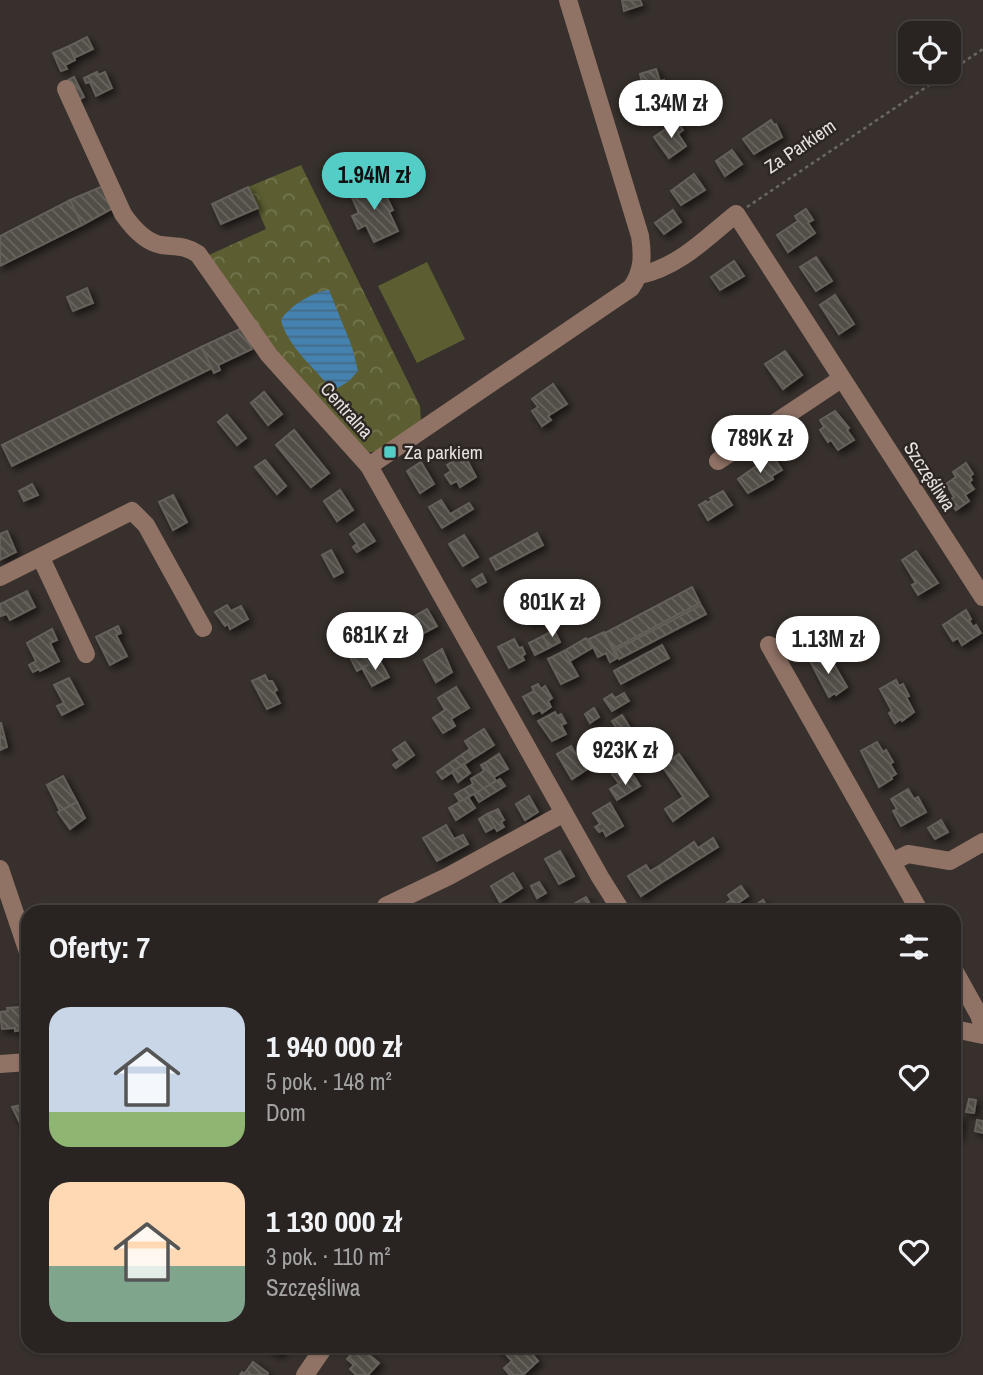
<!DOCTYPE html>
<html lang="pl">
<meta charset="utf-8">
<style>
body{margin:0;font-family:"Archivo Narrow",sans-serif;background:#35302e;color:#f1f3f6;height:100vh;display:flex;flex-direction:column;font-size:26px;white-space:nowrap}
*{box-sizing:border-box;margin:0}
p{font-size:23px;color:#a5a4a5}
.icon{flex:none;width:38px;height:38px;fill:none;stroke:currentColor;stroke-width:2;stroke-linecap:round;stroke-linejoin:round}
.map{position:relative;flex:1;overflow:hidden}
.sheet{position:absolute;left:21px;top:905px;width:940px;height:448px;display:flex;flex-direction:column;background:#292421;border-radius:21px;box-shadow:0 2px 5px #0004,0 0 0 2px #45413f}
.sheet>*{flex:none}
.tools{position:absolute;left:898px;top:21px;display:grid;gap:14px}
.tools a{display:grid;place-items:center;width:63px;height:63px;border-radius:14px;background:#292421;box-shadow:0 2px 5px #0004,0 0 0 2px #45413f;font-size:35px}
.price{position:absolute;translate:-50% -60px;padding:0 16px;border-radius:24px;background:#fff;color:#222;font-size:23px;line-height:46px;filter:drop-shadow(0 2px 4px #0008)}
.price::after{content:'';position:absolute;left:50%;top:42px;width:21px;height:16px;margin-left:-10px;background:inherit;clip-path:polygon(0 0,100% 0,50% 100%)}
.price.active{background:#54cdc7;color:#111}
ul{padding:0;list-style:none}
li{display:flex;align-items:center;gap:21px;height:175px;padding:0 28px}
li span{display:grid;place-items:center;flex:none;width:196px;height:140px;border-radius:21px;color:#555}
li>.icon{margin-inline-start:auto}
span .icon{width:84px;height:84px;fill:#fffc;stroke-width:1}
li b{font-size:30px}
h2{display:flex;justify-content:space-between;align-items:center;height:84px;padding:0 28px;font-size:30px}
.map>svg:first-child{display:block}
.park{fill:url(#park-crowns)}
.pitch{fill:#5c5e31}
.water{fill:url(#water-rules)}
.building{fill:url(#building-back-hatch);stroke:#65605a;stroke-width:2;filter:url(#shadow)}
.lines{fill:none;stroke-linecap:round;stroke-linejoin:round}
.path{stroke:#6d6764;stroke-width:2.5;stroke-dasharray:3.5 3.5;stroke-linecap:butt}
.minor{stroke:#917366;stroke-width:18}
.poi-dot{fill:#54cdc7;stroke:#2d2622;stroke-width:2.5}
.labels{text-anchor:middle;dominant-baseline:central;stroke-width:5;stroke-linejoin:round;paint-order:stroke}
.street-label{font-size:19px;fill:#e6e1df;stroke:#2d2622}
.poi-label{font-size:19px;fill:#e6e1df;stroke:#2d2622;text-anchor:start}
</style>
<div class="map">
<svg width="983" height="1375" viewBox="0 0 983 1375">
<defs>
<pattern id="park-crowns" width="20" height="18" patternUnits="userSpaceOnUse" patternTransform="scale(1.75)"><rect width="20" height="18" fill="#5c5e31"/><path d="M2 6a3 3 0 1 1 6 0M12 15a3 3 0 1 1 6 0" fill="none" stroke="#73754e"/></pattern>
<pattern id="water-rules" width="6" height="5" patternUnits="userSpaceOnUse" patternTransform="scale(1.75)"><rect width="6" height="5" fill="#4582af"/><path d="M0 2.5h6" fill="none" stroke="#456984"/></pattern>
<pattern id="building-back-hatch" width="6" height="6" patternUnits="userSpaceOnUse" patternTransform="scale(1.75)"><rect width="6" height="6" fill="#514d46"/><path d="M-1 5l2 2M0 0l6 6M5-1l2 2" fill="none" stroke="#6a6660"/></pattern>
<filter id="shadow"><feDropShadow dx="3.5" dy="3.5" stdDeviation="3.5" flood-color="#0009"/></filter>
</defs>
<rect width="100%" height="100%" fill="#37302c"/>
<path class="park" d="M301,165L420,406L421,421L381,450L367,453L276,355L209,255L266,229L248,187Z"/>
<path class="pitch" d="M427,262L465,339L417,363L378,286Z"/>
<path class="water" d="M329,290L352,347L358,371L349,381L336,389L329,386C312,366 287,345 281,320C288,307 314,291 329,290Z"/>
<g class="building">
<path d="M622,0H640L642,5L624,11Z"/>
<path d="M87,37L93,49L74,58L69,46Z"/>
<path d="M69,46L75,60L65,65L67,69L61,71L53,53Z"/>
<path d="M656,69L660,81L664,80L670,99L649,105L647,93L641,90L643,86L640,74Z"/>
<path d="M97,72L98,75L105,72L112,88L96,96L90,82L86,83L84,78Z"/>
<path d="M74,77L84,97L78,100L68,80Z"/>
<path d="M771,120L774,125L776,124L782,137L754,154L743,139Z"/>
<path d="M677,121L683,130L678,134L686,146L669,158L654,137Z"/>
<path d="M732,150L742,164L725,176L716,161Z"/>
<path d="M694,174L705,190L681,205L671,191Z"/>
<path d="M375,182L382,197L386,196L393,210L389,212L398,231L374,242L366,225L358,229L352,216L359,213L350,193Z"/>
<path d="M103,186L113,208L82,225L70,200Z"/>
<path d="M248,187L258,208L221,224L212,204Z"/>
<path d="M70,200L82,225L0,266V236Z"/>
<path d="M806,209L813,220L808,223L815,233L788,252L777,235L798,221L795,216Z"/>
<path d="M673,210L681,222L664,234L655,223Z"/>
<path d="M816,257L832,281L816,291L800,267Z"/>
<path d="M734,261L744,276L720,290L711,277Z"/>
<path d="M87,288L93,303L73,311L67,297Z"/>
<path d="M835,295L854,324L839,334L820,305Z"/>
<path d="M242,328L252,349L218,365L220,370L214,373L201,347Z"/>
<path d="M201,347L212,368L12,466L2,445Z"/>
<path d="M785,351L802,375L783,389L765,364Z"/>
<path d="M553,384L567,404L548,416L551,420L542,426L532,411L538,407L532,399Z"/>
<path d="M264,392L282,414L268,425L251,403Z"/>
<path d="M835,411L849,428L847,430L854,440L838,450L831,440L828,442L820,430L824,427L820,420Z"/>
<path d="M227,415L246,438L237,445L218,422Z"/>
<path d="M294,430L329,473L311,487L276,445Z"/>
<path d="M772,455L782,470L772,476L773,479L748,493L738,479Z"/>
<path d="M458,458L462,463L467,460L476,477L460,487L457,481L451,484L445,475L451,471L447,465Z"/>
<path d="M265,460L286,486L277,494L255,467Z"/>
<path d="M421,462L434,484L420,493L407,471Z"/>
<path d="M966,463L973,474L970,476L972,480L969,482L974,489L965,495L969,501L956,510L949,500L954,497L946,484L956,477L953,472Z"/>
<path d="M32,484L38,495L24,501L19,491Z"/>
<path d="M340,490L353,510L337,521L324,501Z"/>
<path d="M723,491L732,505L708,520L699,505L706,501L707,503L712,500L710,498Z"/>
<path d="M173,495L187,522L173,530L159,502Z"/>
<path d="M441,500L450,514L469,503L473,509L442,528L429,507Z"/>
<path d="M364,524L375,541L357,552L353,547L357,544L350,534Z"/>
<path d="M7,531L16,552L0,560V534Z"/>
<path d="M537,533L543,545L496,570L490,559Z"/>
<path d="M464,535L478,557L463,566L449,544Z"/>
<path d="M331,550L343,572L334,577L322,555Z"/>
<path d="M916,551L938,583L918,595L912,585L916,583L902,560Z"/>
<path d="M482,574L486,582L477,587L472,580Z"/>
<path d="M692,587L700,603L613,649L605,633Z"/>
<path d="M27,591L35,607L10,620L7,614L1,616L0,604Z"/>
<path d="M556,597L565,613L557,618L553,610L531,623L526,615Z"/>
<path d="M227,605L231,611L241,606L248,619L230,629L228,624L225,626L215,612Z"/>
<path d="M701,605L706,614L619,659L615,650Z"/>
<path d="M427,609L437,626L415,638L406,621Z"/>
<path d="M966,610L971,619L969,620L973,627L976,625L981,633L962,645L958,638L953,641L943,625Z"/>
<path d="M118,626L121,633L116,635L127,656L110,665L96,637Z"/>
<path d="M410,628L415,638L406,642L401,633Z"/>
<path d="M52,629L57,640L50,643L59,661L40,671L39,669L33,672L29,665L36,661L27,643Z"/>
<path d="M554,630L560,642L549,648L543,636Z"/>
<path d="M604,632L617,658L610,662L606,653L598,657L589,639Z"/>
<path d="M543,636L549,648L535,655L529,643Z"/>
<path d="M368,637L379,659L357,671L350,657L361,651L357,643Z"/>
<path d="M586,638L592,648L570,661L564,651Z"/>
<path d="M514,639L519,648L522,647L525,654L522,656L524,660L509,668L498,647Z"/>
<path d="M662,645L669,658L621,684L614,671Z"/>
<path d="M442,649L452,672L436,682L424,660Z"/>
<path d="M564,651L578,676L561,684L548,659Z"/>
<path d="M822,654L829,666L833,663L847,687L836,695L835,693L829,697L810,661Z"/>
<path d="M379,659L389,677L372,686L362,668Z"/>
<path d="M265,675L268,681H272L277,690L274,692L280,703L267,709L252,681Z"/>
<path d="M69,678L83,704L62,715L57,706L64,703L54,685Z"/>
<path d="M896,680L899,686L903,684L909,696L906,697L914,712L902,721L901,719L895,723L889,713L892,711L880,689Z"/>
<path d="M538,684L541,689L545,686L552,698L548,701L551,707L542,713L540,710L533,714L523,697L534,691L532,687Z"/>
<path d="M456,687L469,708L451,719L455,726L443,733L433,718L445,710L438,698Z"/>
<path d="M624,693L629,701L612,711L604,699L612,694L615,698Z"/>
<path d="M594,708L599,717L590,723L585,714Z"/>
<path d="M555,712L557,716L561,714L566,723L561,725L566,734L552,741L538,721Z"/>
<path d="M622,715L637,739L627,745L612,721Z"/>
<path d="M1,723L7,747L0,750V723Z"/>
<path d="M484,729L494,745L475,757L465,741Z"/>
<path d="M405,742L414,755L396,768L393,765L400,760L393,750Z"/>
<path d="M877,742L883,752L886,750L893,762L890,764L896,774L891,777L892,779L879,787L861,751Z"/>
<path d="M571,746L586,770L572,779L557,754Z"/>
<path d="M470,749L475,757L442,779L437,772Z"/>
<path d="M499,754L508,769L494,777L485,763Z"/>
<path d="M679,754L708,796L691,808L662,766Z"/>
<path d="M485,763L496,781L460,802L455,794L473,784L471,779L484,771L481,765Z"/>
<path d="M464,764L470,773L458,782L452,772Z"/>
<path d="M627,764L633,773L618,782L612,774Z"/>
<path d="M633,775L640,786L617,800L610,789Z"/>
<path d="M63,776L77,802L60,811L47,785Z"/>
<path d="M500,779L505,786L479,802L474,794Z"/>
<path d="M908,789L914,799L918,797L926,812L901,826L893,811L897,809L891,799Z"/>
<path d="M529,796L538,812L525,820L516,804Z"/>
<path d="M468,797L475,808L456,820L449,808Z"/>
<path d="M683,797L691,808L673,821L665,809Z"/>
<path d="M77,802L85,818L70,829L58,812Z"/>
<path d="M610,803L623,826L606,836L603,830L599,832L595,827L600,824L593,813Z"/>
<path d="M498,809L504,820L501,822L504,827L497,831L487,814Z"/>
<path d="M487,814L495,827L486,832L479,819Z"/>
<path d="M941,820L948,832L935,839L928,828Z"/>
<path d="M446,825L454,839L463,835L468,844L437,861L423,838Z"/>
<path d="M713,838L718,847L667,879L659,866L694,842L698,848Z"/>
<path d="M560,851L574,876L559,884L545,859Z"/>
<path d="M646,865L650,871L659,866L667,879L641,896L628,876Z"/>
<path d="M513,873L522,888L500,902L491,886Z"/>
<path d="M539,882L546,893L537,898L531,886Z"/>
<path d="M741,886L748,896L735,905L728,895Z"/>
<path d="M586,897L595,912H571L568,907Z"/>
<path d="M731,900L738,910L715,912Z"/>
<path d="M763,900L771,912H752L750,909Z"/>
<path d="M20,1007V1010L27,1009L28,1027H22L23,1030L15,1031V1028L2,1029L0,1012L8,1011L7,1008Z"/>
<path d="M969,1099L976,1100L974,1113L966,1112Z"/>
<path d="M28,1100V1127L23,1129L12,1107L25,1104Z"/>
<path d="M954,1116L962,1117L958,1138L954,1137Z"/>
<path d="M977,1120L983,1121V1133L975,1131Z"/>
<path d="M266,1346H285L279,1354Z"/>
<path d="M359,1346L379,1363L368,1375H356L350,1369L354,1365L347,1359Z"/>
<path d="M498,1346H525L538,1361L523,1375H510L504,1368L512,1361Z"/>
<path d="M253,1362L268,1373L267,1375H240L242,1372L244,1374Z"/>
</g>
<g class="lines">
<path class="path" d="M747,207L983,49"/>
<g class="minor">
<path d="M66,89L123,214C132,227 145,242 161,245C176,247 185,245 198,254L269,355L369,466L600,877L622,912"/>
<path d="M640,275C679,267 706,238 736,214L983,597"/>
<path d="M718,461L841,379"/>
<path d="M369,466L631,288C643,271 643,256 640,236L568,0"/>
<path d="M41,558L86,654"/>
<path d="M0,577L132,511L146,525L203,628"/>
<path d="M769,645L920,912"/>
<path d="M892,862L908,854L950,861L983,842"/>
<path d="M0,869L28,952"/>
<path d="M386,906L449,876L564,813"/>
<path d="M954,970L979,1015L983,1027"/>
<path d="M954,1029L983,1035"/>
<path d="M0,1064L28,1062"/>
<path d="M305,1375L325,1346"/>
</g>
</g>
<rect class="poi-dot" x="383" y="445" width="14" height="14" rx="3.5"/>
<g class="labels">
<g class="street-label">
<text transform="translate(800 146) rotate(-34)">Za Parkiem</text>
<text transform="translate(347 410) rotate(48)">Centralna</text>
<text transform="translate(930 476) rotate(57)">Szczęśliwa</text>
</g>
<g class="poi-label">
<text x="404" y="452">Za parkiem</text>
</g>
</g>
</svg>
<div class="tools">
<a><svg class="icon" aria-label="locate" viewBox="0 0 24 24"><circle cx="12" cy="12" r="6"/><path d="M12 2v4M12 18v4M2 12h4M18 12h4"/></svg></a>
</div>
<b class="price" style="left:671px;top:140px">1.34M zł</b>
<b class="price active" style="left:374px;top:212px">1.94M zł</b>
<b class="price" style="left:760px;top:475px">789K zł</b>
<b class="price" style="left:552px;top:639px">801K zł</b>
<b class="price" style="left:375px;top:672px">681K zł</b>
<b class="price" style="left:828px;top:676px">1.13M zł</b>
<b class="price" style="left:625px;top:787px">923K zł</b>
<section class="sheet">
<h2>Oferty: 7<svg class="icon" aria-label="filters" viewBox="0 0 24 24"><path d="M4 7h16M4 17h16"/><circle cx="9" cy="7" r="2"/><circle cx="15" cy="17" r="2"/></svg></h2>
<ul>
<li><span style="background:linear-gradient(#c9d6e8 75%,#8fb573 0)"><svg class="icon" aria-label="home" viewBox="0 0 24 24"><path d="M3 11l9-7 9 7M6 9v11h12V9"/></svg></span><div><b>1 940 000 zł</b><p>5 pok. · 148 m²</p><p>Dom</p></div><svg class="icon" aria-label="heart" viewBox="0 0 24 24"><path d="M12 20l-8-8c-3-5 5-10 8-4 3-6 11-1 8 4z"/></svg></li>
<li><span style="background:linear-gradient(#ffd9b3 60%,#7fa58c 0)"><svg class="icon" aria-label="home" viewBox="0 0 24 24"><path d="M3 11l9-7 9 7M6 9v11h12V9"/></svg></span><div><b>1 130 000 zł</b><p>3 pok. · 110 m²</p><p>Szczęśliwa</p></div><svg class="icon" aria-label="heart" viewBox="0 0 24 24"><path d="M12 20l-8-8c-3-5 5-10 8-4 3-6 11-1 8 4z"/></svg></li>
</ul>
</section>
</div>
